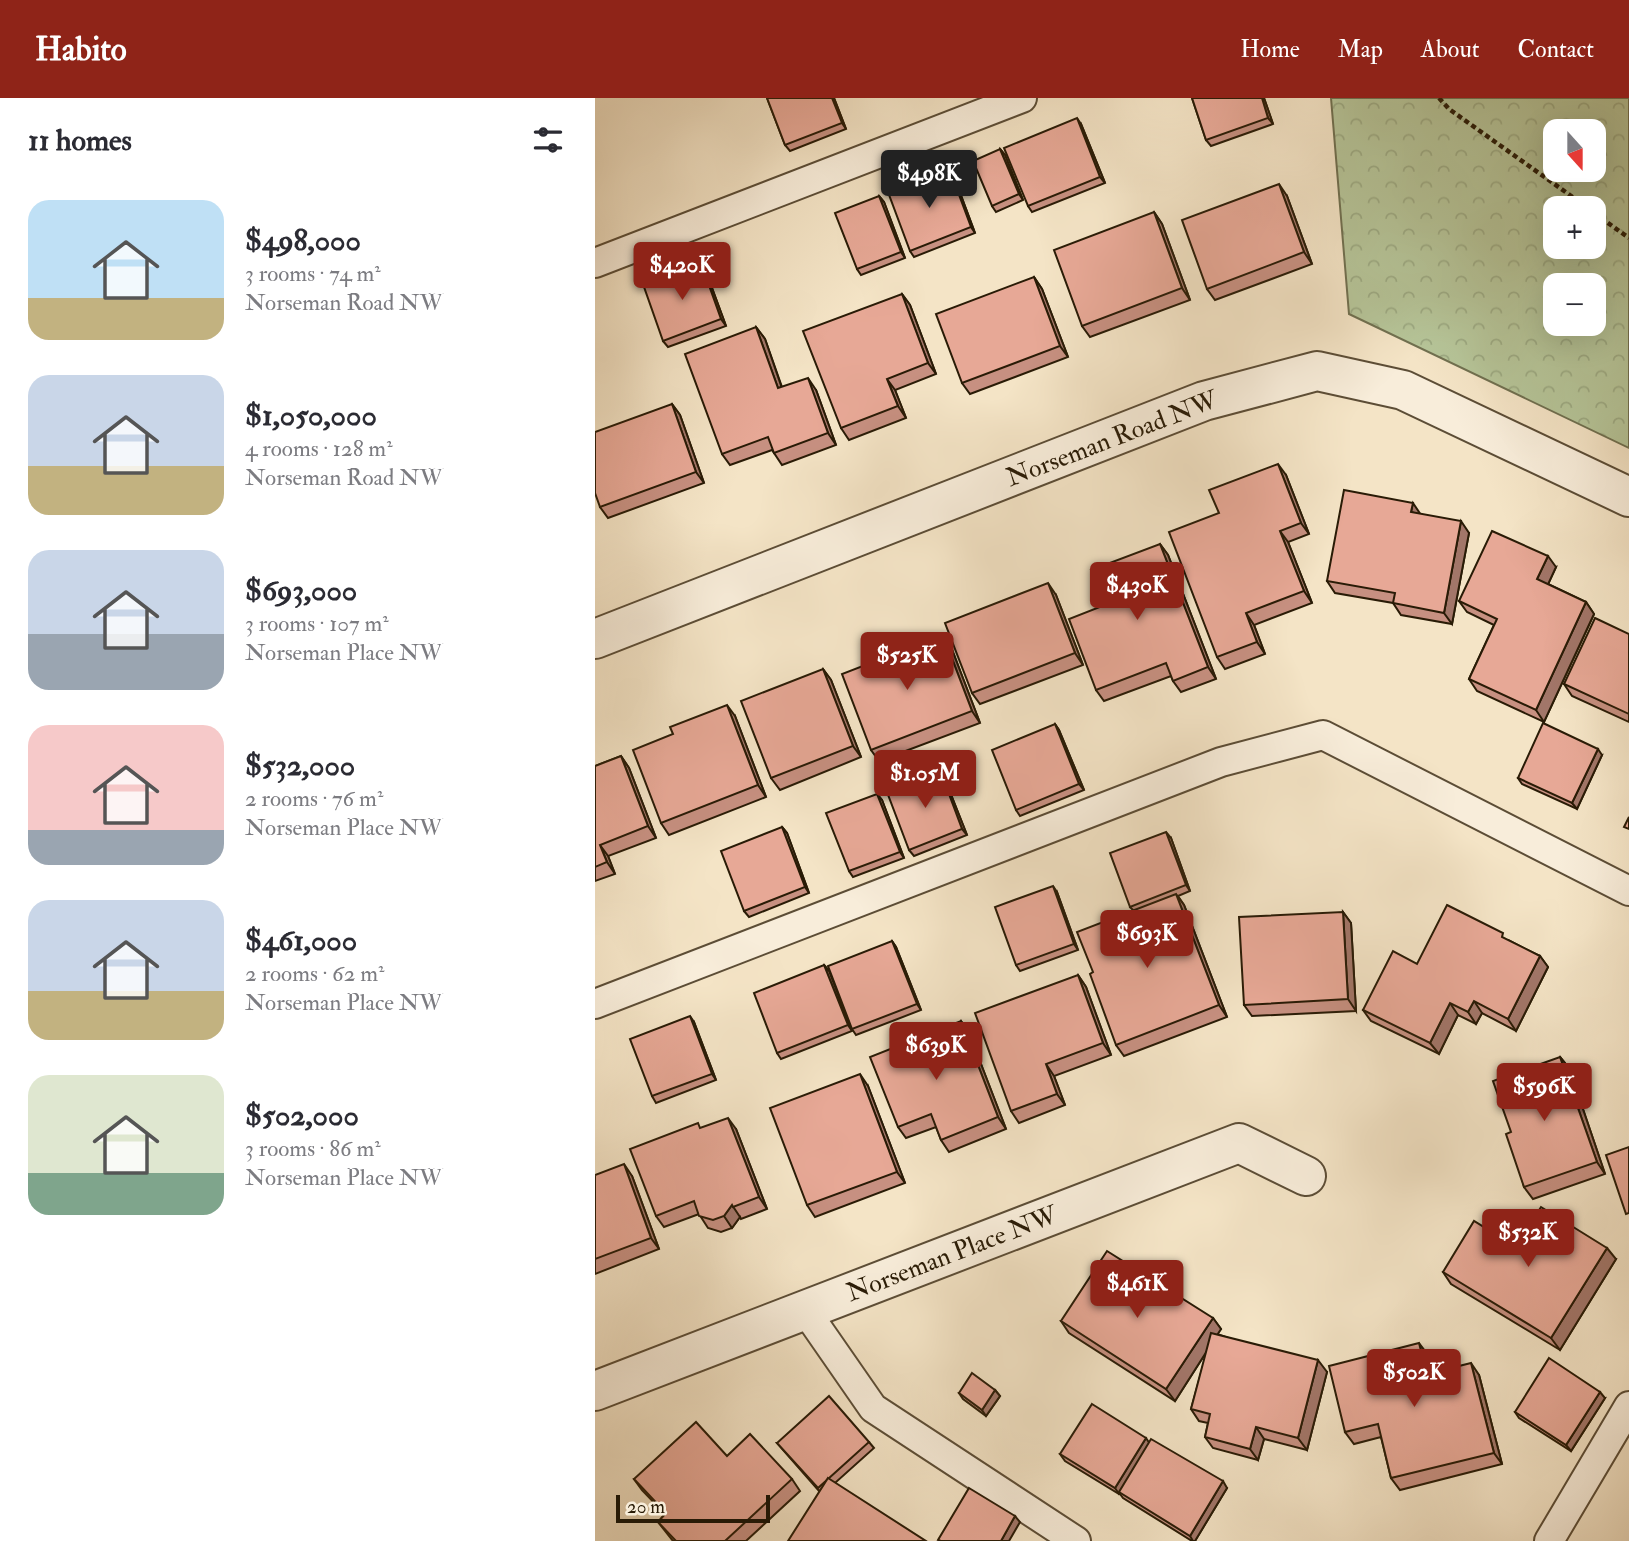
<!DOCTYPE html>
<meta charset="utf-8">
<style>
body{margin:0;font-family:"IM FELL Double Pica",serif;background:#f7f7f7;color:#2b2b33;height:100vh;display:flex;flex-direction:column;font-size:26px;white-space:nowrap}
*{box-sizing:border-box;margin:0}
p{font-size:23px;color:#7c7c81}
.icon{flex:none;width:38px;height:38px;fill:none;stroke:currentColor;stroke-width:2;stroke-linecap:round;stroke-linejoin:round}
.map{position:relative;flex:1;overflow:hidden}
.side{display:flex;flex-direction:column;background:#fff;width:595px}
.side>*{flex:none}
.needle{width:46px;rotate:159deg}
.tools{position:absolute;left:948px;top:21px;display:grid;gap:14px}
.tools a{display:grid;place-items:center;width:63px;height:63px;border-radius:14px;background:#fff;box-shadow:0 7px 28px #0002;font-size:35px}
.scale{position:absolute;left:21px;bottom:18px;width:154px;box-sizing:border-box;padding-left:7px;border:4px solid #291b06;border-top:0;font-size:19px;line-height:24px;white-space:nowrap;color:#291b06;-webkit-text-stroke:5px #f8edda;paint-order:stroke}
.price{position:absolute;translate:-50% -60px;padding:0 16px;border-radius:7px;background:#8f2418;color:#fff;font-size:23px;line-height:46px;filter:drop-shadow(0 2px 4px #0008)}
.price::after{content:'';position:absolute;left:50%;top:42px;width:21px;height:16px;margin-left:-10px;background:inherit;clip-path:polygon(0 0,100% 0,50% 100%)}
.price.on{background:#222;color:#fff}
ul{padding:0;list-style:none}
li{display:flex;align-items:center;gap:21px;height:175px;padding:0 28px}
li span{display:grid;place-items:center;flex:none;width:196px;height:140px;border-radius:21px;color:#555}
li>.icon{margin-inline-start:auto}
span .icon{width:84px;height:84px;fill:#fffc;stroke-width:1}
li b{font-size:30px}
h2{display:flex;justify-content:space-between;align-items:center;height:84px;padding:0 28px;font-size:30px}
header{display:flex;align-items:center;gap:42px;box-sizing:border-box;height:98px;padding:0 35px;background:#8f2418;color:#fff}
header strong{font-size:33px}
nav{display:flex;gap:38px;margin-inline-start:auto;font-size:24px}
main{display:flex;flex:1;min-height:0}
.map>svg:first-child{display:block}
.park{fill:url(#park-crowns);stroke:#707050;stroke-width:2;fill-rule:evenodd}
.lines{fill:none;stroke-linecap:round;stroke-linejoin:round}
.service-casing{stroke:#5c4d36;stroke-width:32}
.minor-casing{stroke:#5c4d36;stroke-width:42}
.path{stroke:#291b06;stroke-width:4.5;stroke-dasharray:5 3.5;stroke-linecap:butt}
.service{stroke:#f8edda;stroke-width:28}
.minor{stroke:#f8edda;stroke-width:38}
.wall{fill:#c79081;stroke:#291b06;stroke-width:2}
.shaded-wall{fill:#a27669;stroke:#291b06;stroke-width:2}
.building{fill:#e7a896;stroke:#291b06;stroke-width:2}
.labels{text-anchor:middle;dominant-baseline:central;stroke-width:5;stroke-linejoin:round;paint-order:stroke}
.street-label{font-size:26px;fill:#291b06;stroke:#f8edda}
</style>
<header>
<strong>Habito</strong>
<nav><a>Home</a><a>Map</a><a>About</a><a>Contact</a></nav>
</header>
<main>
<section class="side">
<h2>11 homes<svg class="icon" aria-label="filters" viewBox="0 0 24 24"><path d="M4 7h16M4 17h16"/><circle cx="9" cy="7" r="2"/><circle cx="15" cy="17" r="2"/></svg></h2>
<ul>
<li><span style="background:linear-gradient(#bfe0f5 70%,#c2b280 0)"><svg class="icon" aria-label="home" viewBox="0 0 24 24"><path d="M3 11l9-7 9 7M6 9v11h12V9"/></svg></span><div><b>$498,000</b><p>3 rooms · 74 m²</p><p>Norseman Road NW</p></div></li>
<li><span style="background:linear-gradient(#c9d6e8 65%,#c2b280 0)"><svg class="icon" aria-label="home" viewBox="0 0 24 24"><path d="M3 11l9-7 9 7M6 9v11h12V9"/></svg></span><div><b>$1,050,000</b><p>4 rooms · 128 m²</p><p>Norseman Road NW</p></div></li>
<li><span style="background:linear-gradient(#c9d6e8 60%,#9aa5b1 0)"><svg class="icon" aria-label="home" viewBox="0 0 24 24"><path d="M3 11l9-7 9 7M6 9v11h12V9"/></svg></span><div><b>$693,000</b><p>3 rooms · 107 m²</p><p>Norseman Place NW</p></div></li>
<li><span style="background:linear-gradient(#f6c9c9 75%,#9aa5b1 0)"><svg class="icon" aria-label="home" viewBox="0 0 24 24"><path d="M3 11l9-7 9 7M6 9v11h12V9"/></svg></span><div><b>$532,000</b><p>2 rooms · 76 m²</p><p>Norseman Place NW</p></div></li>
<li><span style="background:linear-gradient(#c9d6e8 65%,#c2b280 0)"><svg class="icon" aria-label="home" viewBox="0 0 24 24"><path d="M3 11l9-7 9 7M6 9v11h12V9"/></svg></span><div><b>$461,000</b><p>2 rooms · 62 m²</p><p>Norseman Place NW</p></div></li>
<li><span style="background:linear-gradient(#dfe7d0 70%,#7fa58c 0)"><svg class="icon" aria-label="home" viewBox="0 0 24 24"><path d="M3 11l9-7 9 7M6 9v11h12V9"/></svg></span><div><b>$502,000</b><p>3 rooms · 86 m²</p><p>Norseman Place NW</p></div></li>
</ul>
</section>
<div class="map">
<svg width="1034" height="1443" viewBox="0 0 1034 1443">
<defs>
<pattern id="park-crowns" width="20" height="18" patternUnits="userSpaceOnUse" patternTransform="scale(1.75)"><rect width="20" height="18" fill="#b6c599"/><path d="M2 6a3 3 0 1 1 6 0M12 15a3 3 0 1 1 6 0" fill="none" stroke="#9ca982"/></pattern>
</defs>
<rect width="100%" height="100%" fill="#f4e4c6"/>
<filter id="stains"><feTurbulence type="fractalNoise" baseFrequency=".00286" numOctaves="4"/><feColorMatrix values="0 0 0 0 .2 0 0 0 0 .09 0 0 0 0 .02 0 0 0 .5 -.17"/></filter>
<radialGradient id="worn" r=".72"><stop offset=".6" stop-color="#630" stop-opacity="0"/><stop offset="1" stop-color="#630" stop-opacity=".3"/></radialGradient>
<path class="park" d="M736,0H1034V350L754,216ZM961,33H999V72H961ZM961,110H999V149H961ZM961,187H999V226H961Z"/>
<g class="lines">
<g class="service-casing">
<g id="service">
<path d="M0,165L427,0"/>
<path d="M0,906L626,664L728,637L1034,793"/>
<path d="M210,1212L278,1310L481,1443"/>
<path d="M954,1443L1034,1308"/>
</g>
</g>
<g class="minor-casing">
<g id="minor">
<path d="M0,541L609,303L722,273L808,292L1034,399"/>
<path d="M0,1293L644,1045L711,1078"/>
</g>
</g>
<g class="path">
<path d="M844,0L854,11L993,110"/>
<path d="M999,115L1034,140"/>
</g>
<use href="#service" class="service"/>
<use href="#minor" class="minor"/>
</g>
<g class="wall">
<path d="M172,0H239L251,31L195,53L190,47Z"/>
<path d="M597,0H669L678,26L616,48L611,42Z"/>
<path d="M486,26L510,85L437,114L433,108Z"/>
<path d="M405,51L410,57L428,102L401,114L397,108Z"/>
<path d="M358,76L380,135L319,159L315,153Z"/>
<path d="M284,98L289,104L310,160L266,177L262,171Z"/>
<path d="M692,98L717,166L620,202L612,191Z"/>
<path d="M559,114L567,126L595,202L495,239L487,228Z"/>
<path d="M106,165L110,171L131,228L73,249L68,243Z"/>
<path d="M439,179L447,191L473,259L375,296L367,285Z"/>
<path d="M307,196L315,207L341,276L300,292L311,320L254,342L246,330Z"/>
<path d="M161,229L170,241L187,289L221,292L241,347L187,367L177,352L135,367L127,356Z"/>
<path d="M77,306L85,317L109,385L13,420L5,409Z"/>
<path d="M691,377L714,436L693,444L717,505L659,527L670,556L630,571L622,559L624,415Z"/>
<path d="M825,416L874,435L857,526L806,517L798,505L740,495L732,483Z"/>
<path d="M565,446L573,457L621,581L586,594L578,583L576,578L509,603L501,592L510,507Z"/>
<path d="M961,469L953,486L991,504L999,516L949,624L882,593L874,581L899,527L872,514L864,503Z"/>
<path d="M461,497L488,567L385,606L377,595Z"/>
<path d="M1034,536V624L977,598L969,586Z"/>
<path d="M348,537L356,549L385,625L284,663L276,652Z"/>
<path d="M228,571L236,582L266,659L185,692L176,680Z"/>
<path d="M140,618L171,699L74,737L66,725Z"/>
<path d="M460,626L464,632L489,692L425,718L421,712Z"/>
<path d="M1007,657L982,711L927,686L923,680Z"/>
<path d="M26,658L34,670L61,740L13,758L20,776L0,783V668Z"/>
<path d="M345,672L349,679L372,737L319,758L314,752Z"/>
<path d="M282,696L287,702L309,760L258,779L254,773Z"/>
<path d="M187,729L192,735L214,795L154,819L149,813Z"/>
<path d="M576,740L595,793L583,798L589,807L632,919L529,958L521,947L538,812L535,809Z"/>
<path d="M462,794L483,852L425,873L421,867Z"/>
<path d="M748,814L756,825L761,913L657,918L649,907Z"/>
<path d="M913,842L945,858L953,869L921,933L887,915L881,926L863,917L844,956L776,923L768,912L822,866Z"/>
<path d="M297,843L301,849L326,912L261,937L257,931Z"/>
<path d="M229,867L234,873L257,933L186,961L182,955Z"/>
<path d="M483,877L491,889L516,957L459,978L470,1007L424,1025L416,1013Z"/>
<path d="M366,923L374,935L411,1031L354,1054L346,1042L341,1029L311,1040L303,1029Z"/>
<path d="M99,924L121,982L61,1005L57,998Z"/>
<path d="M965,959L974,970L1010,1076L938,1101L929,1089L916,1034Z"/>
<path d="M273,988L310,1085L220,1119L212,1107Z"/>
<path d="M107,1030L141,1031L172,1111L146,1121L145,1119L137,1130L126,1134L113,1130L104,1116L69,1129L61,1118Z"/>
<path d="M0,1077L37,1078L64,1151L0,1176Z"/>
<path d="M924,1144L1021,1161L965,1252L856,1186L848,1174Z"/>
<path d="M618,1220L626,1231L622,1236L732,1274L712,1352L669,1341L663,1362L618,1350L610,1339L613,1325L604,1323L596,1311L612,1253L580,1303L474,1235L466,1223Z"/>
<path d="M833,1257L837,1275L884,1277L907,1366L805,1392L796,1380L786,1339L759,1346L750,1334Z"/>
<path d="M400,1292L405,1298L391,1318L368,1301L364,1295Z"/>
<path d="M1010,1300L976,1353L924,1320L920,1314Z"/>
<path d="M274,1344L279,1350L240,1385L224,1393L182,1345Z"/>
<path d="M554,1344L632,1390L600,1443H597L528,1400L525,1396H524L470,1363L465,1356Z"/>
<path d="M132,1358L197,1381L205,1393L151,1443H78L63,1424L70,1416L47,1392L39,1381Z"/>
</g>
<g class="shaded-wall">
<path d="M237,0H239L251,31L247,25Z"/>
<path d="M667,0H669L678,26L673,20Z"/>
<path d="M482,20L486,26L510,85L505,79Z"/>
<path d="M405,51L410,57L428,102L424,96Z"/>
<path d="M354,70L358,76L380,135L376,129Z"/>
<path d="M684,86L692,98L717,166L709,154Z"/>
<path d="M284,98L289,104L310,160L306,154Z"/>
<path d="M559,114L567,126L595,202L587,190Z"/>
<path d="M106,165L110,171L131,228L126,221Z"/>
<path d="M439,179L447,191L473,259L465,248Z"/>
<path d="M307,196L315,207L341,276L333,265Z"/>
<path d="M161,229L170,241L191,302L183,290Z"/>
<path d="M213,280L221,292L241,347L233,335Z"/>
<path d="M292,281L300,292L311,320L303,308Z"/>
<path d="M77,306L85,317L109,385L101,374Z"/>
<path d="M683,366L691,377L714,436L706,425Z"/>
<path d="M818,405L826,417L816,414Z"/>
<path d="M866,423L874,435L857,526L849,515Z"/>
<path d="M685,433L693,444L717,505L709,493Z"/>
<path d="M565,446L573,457L621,581L613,569Z"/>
<path d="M953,458L961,469L950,493L942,481Z"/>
<path d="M453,485L461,497L488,567L480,555Z"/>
<path d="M991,504L999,516L949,624L941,612Z"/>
<path d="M651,515L659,527L670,556L662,544Z"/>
<path d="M348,537L356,549L385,625L377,613Z"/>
<path d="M228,571L236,582L266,659L258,648Z"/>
<path d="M132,607L140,618L171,699L163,687Z"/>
<path d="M460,626L464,632L489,692L484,686Z"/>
<path d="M1003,651L1007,657L982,711L977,705Z"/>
<path d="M26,658L34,670L61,740L53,728Z"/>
<path d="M345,672L349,679L372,737L367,731Z"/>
<path d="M282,696L287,702L309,760L305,754Z"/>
<path d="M187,729L192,735L214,795L210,789Z"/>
<path d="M571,734L576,740L595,793L591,787Z"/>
<path d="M5,747L13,758L20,776L12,764Z"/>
<path d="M458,788L462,794L483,852L479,846Z"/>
<path d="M581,796L589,807L632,919L624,907Z"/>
<path d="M748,814L756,825L761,913L753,901Z"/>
<path d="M297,843L301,849L326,912L322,906Z"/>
<path d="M945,858L953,869L921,933L913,921Z"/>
<path d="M229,867L234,873L257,933L253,927Z"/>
<path d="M483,877L491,889L516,957L508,945Z"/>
<path d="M879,903L887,915L881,926L873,914Z"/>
<path d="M855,905L863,917L844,956L835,945Z"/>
<path d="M95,918L99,924L121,982L117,976Z"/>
<path d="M366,923L374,935L411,1031L403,1019Z"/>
<path d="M965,959L974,970L1010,1076L1002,1064Z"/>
<path d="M451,966L459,978L470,1007L462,996Z"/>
<path d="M265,976L273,988L310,1085L302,1074Z"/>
<path d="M133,1020L141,1031L172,1111L164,1099Z"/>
<path d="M29,1066L37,1078L64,1151L56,1140Z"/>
<path d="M137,1107L145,1119L137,1130L129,1118Z"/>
<path d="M1012,1150L1021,1161L965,1252L956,1240Z"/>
<path d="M618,1220L626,1231L580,1303L571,1291Z"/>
<path d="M824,1245L833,1257L840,1288L832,1276Z"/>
<path d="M723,1262L732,1274L712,1352L703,1340Z"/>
<path d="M876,1265L884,1277L907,1366L899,1355Z"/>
<path d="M400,1292L405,1298L391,1318L387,1312Z"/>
<path d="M1005,1294L1010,1300L976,1353L971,1347Z"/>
<path d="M661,1329L669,1341L663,1362L655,1351Z"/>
<path d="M551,1340L555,1346L524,1396L520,1390Z"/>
<path d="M628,1383L632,1390L600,1443H598L595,1438Z"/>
<path d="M420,1418L425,1424L414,1443H406Z"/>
</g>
<g class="building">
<path d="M172,0H237L247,25L190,47Z"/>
<path d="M597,0H667L673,20L611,42Z"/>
<path d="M482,20L505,79L433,108L409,50Z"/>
<path d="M405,51L424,96L397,108L378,63Z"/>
<path d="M354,70L376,129L315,153L293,94Z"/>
<path d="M684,86L709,154L612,191L587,122Z"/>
<path d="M284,98L306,154L262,171L240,115Z"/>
<path d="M559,114L587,190L487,228L459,152Z"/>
<path d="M106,165L126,221L68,243L48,186Z"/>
<path d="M439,179L465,248L367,285L341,216Z"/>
<path d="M307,196L333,265L292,281L303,308L246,330L208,233Z"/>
<path d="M161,229L183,290L213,280L233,335L179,355L173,339L127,356L90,256Z"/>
<path d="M77,306L101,374L5,409L0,395V334Z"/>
<path d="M683,366L706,425L685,433L709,493L651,515L662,544L622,559L574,434L624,415L614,392Z"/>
<path d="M749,392L818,405L816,414L866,423L849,515L798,505L800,495L732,483Z"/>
<path d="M897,433L953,458L942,481L991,504L941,612L874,581L902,521L864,503Z"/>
<path d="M565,446L613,569L578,583L571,565L501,592L474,521L510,507L496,472Z"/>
<path d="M453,485L480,555L377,595L350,525Z"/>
<path d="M1000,520L1034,536V616L969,586Z"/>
<path d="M348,537L377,613L276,652L247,576Z"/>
<path d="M228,571L258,648L176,680L146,603Z"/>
<path d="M132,607L163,687L66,725L38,652L78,636L75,629Z"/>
<path d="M948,625L1003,651L977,705L923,680Z"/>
<path d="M460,626L484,686L421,712L397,652Z"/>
<path d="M26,658L53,728L5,747L12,764L0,769V668Z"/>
<path d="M345,672L367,731L314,752L292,694Z"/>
<path d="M282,696L305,754L254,773L231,715Z"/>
<path d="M1034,719V731L1029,729Z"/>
<path d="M187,729L210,789L149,813L126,753Z"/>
<path d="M571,734L591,787L535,809L515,755Z"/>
<path d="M458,788L479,846L421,867L400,809Z"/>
<path d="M581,796L624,907L521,947L495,876L498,874L482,834Z"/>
<path d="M852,807L908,835L907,839L945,858L913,921L879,903L873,914L855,905L835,945L768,912L798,853L822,866Z"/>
<path d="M748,814L753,901L649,907L644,819Z"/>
<path d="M297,843L322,906L257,931L233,868Z"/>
<path d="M229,867L253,927L182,955L159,895Z"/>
<path d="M483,877L508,945L451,966L462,996L416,1013L380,915Z"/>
<path d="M95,918L117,976L57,998L35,941Z"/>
<path d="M366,923L403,1019L346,1042L336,1016L303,1029L275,959Z"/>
<path d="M965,959L1002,1064L929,1089L911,1036L916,1034L898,983Z"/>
<path d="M265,976L302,1074L212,1107L175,1010Z"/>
<path d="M133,1020L164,1099L138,1109L137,1107L129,1118L118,1122L104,1118L99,1103L61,1118L35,1051L103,1025L105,1030Z"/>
<path d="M1034,1049V1115L1031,1116L1011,1057Z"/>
<path d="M29,1066L56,1140L0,1161V1077Z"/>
<path d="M946,1109L1012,1150L956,1240L848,1174L879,1123L918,1147L920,1142L924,1144Z"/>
<path d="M512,1153L618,1220L571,1291L466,1223Z"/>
<path d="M616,1235L723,1262L703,1340L661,1329L655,1351L610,1339L615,1316L596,1311Z"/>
<path d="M824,1245L832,1276L876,1265L899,1355L796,1380L783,1326L750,1334L734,1268Z"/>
<path d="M954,1260L1005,1294L971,1347L920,1314Z"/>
<path d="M377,1275L400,1292L387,1312L364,1295Z"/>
<path d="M234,1298L274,1344L223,1390L182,1345Z"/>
<path d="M497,1306L551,1340L520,1390L465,1356Z"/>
<path d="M101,1324L132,1358L155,1336L197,1381L130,1443H81L63,1424L71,1415L39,1381Z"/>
<path d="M556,1341L628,1383L595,1438L524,1394Z"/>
<path d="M233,1380L331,1443H193Z"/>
<path d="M374,1390L420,1418L406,1443H346L343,1442Z"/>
</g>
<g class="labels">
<g class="street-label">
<text transform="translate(517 341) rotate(-21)">Norseman Road NW</text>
<text transform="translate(357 1156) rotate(-21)">Norseman Place NW</text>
</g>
</g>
<rect width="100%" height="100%" filter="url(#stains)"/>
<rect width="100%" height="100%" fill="url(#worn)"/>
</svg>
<div class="tools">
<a><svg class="needle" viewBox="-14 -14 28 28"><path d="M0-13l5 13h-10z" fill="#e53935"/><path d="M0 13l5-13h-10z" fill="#7c7c81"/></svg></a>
<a>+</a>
<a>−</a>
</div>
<div class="scale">20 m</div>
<b class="price on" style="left:334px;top:112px">$498K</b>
<b class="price" style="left:87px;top:204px">$420K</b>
<b class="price" style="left:542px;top:524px">$430K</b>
<b class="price" style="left:312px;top:594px">$525K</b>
<b class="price" style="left:330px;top:712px">$1.05M</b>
<b class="price" style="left:552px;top:872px">$693K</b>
<b class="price" style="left:341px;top:984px">$639K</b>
<b class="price" style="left:949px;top:1025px">$596K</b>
<b class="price" style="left:933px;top:1171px">$532K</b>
<b class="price" style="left:542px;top:1222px">$461K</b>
<b class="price" style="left:819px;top:1311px">$502K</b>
</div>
</main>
